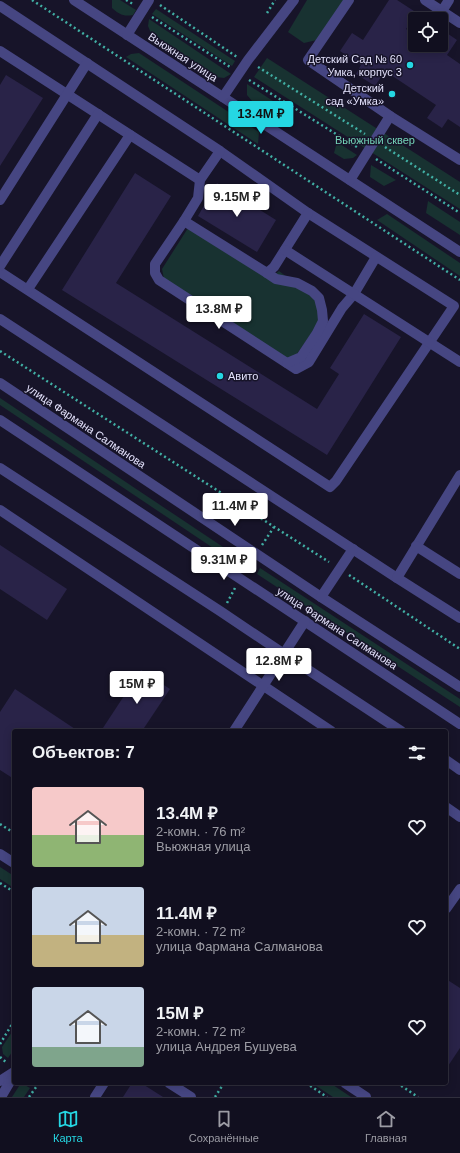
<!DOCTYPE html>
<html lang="ru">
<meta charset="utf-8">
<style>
body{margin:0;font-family:Helvetica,sans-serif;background:#1a1828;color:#f1f3f6;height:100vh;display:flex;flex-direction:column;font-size:15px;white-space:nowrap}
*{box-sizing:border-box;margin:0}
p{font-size:13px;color:#9c9ca4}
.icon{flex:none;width:22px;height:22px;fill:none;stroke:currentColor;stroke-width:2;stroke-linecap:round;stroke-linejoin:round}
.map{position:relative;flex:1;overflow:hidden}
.side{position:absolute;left:12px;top:729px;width:436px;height:356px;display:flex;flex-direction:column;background:#110f1f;border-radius:4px;box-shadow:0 2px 10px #0003,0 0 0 1px #302f3d}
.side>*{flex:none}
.buttons{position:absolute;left:408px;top:12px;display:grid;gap:8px}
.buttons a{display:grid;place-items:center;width:40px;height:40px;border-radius:4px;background:#110f1f;box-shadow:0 2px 10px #0003,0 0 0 1px #302f3d;font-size:20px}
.price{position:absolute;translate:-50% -34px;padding:0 9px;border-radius:4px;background:#fff;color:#222;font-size:13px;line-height:26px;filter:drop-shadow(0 1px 2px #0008)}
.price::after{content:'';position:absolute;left:50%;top:24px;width:12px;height:9px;margin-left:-6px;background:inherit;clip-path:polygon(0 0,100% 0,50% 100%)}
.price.active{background:#25d7e3;color:#111}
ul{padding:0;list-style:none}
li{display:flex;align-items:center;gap:12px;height:100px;padding:0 20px}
li span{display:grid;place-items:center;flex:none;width:112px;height:80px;border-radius:4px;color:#555}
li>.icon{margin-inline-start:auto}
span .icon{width:48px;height:48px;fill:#fffc;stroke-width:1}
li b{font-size:17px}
h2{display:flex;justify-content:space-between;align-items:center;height:48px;padding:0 20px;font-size:17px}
.dock{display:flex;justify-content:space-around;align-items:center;height:56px;border-top:1px solid #302f3d;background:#110f1f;font-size:11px;color:#9c9ca4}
.dock a{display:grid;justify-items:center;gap:2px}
.dock .active{color:#25d7e3}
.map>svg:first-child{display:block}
.green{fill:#183231}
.building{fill:#292348}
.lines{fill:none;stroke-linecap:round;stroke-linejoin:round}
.path{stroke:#41afa4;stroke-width:2.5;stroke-dasharray:2 3;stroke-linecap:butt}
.minor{stroke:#464682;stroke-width:10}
.poi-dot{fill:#25d7e3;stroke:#171429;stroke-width:1.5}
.labels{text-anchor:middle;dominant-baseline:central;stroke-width:3;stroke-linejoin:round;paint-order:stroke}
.street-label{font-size:11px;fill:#e3e1fb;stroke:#171429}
.poi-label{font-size:11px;fill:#e3e1fb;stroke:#171429;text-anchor:end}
.park-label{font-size:11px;fill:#74d3b8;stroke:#171429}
</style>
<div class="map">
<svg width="460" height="1097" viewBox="0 0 460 1097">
<rect width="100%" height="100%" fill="#171429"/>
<g class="green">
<path d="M112,0H120L136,10L133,15C123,17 119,14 112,8Z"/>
<path d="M307,0H344L317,40L304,43L288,32Z"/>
<path d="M156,9L235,61L232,66L152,14Z"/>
<path d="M149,19L231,74L224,78L216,77L151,33L148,26Z"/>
<path d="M139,53L259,132L258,144L126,57L131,54Z"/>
<path d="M267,58L460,182V209L254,77Z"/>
<path d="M247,84L276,103L265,109L252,101L247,95Z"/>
<path d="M337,142L357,155L353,158L344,159L334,153Z"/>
<path d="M371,165L396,180L384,186L370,177Z"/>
<path d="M428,201L460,222V235L426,213Z"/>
<path d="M387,214L460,263V276L377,220Z"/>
<path d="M188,228L269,279L279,271L315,298L320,321L294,358L286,360L164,279L162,269Z"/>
<path d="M0,398L238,557L234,562L0,405Z"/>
<path d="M260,568L460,699V707L257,574Z"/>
<path d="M0,867L14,876V888L0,879Z"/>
<path d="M14,1029V1049L8,1058L3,1054L2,1047Z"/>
<path d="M21,1083L30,1088L24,1097H12Z"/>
<path d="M312,1083H330L351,1097H333Z"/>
</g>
<g class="building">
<path d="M389,0H397L417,13L406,29L415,35V45H441V29L457,40L447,55L460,64V127L448,119L442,128L427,118L436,105L385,71L375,86L356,74L361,65L340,51L352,33L363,40Z"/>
<path d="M6,75L43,98L0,166V85Z"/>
<path d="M135,173L171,196L116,283L317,409L339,374L330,368L364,314L401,337L327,455L62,290Z"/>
<path d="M217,183L276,220L257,252L198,216Z"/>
<path d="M0,545L67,589L47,620L0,589Z"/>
<path d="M141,670L170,689L142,731H101Z"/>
<path d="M15,689L78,731H14V779L0,770V712Z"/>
<path d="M446,979L460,988V1048L446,1069Z"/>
<path d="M132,1083H141L163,1097H123Z"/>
</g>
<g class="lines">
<g class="path">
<path d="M32,0L460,280"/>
<path d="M126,0L133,4"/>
<path d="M160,5L237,57"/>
<path d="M267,13L275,0"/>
<path d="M152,17L230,67"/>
<path d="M258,67L365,134"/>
<path d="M249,80L357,147"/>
<path d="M385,147L460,195"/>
<path d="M376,159L460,213"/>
<path d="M0,351L329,562"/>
<path d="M262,545L274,527"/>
<path d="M349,575L460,649"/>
<path d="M227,603L235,588"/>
<path d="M0,824L14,833"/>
<path d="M0,883L14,892"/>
<path d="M0,1044L14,1021"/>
<path d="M0,1057L7,1063"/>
<path d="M33,1083L37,1086"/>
<path d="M306,1083L327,1097"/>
<path d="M397,1083L418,1097"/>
<path d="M29,1097L39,1083"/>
<path d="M215,1097L224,1083"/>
</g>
<g class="minor">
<path d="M74,0L460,252"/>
<path d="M349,0L308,60L390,116L460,160"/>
<path d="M425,0L460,23"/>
<path d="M0,6L220,151L308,213L454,306L336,481L330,487L0,272"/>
<path d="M442,11L449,0"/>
<path d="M127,35L149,0"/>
<path d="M0,51L200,180"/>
<path d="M223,97L248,60L294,0"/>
<path d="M220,151L200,180L198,198L184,221L267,273L274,267L308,213"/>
<path d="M350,180L390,116"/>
<path d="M0,200L87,63"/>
<path d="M184,221L155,264V273L159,280L296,369L309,362L342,308L354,294L376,257"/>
<path d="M285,250L460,362"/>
<path d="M0,266L98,114"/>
<path d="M267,273L276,279L297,283L312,291L319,298L322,310L323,321L317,333L301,357L287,363"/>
<path d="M28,289L130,135"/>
<path d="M0,319L397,578"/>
<path d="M0,383L321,597L460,687"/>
<path d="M0,420L460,724"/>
<path d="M0,468L220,611L284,654L401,731"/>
<path d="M460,475L397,578L460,618"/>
<path d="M0,510L331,731"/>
<path d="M416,546L460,574"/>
<path d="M321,597L353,549"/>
<path d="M234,731L305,621"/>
<path d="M446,760L460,770"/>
<path d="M446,807L460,817"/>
<path d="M0,854L14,863"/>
<path d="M446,909L460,889"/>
<path d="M0,1081L14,1072"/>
<path d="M169,1083L191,1097"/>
<path d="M345,1083L366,1097"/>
<path d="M1,1097L14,1075"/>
<path d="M95,1097L104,1083"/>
</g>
</g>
<g class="poi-dot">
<circle cx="410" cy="65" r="4"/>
<circle cx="392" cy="94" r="4"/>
<circle cx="220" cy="376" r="4"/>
</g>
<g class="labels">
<g class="street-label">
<text transform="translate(183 57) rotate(33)">Вьюжная улица</text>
<text transform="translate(86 426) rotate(34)">улица Фармана Салманова</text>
<text transform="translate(337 628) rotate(33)">улица Фармана Салманова</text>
</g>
<g class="poi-label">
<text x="402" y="59">Детский Сад № 60<tspan x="402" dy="13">Умка, корпус 3</tspan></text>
<text x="384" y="88">Детский<tspan x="384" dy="13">сад «Умка»</tspan></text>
<text x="228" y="376" text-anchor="start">Авито</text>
</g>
<g class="park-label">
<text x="375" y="140">Вьюжный сквер</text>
</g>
</g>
</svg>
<div class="buttons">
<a><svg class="icon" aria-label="locate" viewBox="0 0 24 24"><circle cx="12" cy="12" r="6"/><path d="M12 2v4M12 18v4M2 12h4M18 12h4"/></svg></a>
</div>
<b class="price active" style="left:261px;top:135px">13.4M ₽</b>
<b class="price" style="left:237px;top:218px">9.15M ₽</b>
<b class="price" style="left:219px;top:330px">13.8M ₽</b>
<b class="price" style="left:235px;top:527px">11.4M ₽</b>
<b class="price" style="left:224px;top:581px">9.31M ₽</b>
<b class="price" style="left:279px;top:682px">12.8M ₽</b>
<b class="price" style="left:137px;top:705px">15M ₽</b>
<section class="side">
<h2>Объектов: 7<svg class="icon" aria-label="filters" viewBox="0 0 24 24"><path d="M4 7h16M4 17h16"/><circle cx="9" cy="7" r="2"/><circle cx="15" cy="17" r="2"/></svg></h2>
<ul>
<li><span style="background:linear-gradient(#f6c9c9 60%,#8fb573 0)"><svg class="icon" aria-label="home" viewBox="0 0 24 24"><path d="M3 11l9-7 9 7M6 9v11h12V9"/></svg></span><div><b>13.4M ₽</b><p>2-комн. · 76 m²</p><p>Вьюжная улица</p></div><svg class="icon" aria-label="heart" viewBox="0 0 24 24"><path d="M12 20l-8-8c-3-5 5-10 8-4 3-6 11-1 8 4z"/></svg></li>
<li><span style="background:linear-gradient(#c9d6e8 60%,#c2b280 0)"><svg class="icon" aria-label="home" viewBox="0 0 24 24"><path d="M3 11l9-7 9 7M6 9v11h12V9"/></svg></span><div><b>11.4M ₽</b><p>2-комн. · 72 m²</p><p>улица Фармана Салманова</p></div><svg class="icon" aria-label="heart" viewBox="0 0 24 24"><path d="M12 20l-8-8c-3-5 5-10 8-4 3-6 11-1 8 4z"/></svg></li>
<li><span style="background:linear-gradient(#c9d6e8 75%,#7fa58c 0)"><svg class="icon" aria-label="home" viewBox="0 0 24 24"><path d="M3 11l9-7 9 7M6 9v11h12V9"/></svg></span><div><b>15M ₽</b><p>2-комн. · 72 m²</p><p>улица Андрея Бушуева</p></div><svg class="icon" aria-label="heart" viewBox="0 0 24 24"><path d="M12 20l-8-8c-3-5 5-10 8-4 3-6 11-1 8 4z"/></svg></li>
</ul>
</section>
</div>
<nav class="dock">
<a class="active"><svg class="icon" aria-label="map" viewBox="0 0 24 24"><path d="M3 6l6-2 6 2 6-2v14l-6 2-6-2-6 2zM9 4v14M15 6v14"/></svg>Карта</a>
<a><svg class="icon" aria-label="saved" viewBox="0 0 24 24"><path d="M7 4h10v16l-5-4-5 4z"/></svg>Сохранённые</a>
<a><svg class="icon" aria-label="home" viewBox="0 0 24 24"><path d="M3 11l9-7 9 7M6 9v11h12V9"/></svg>Главная</a>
</nav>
